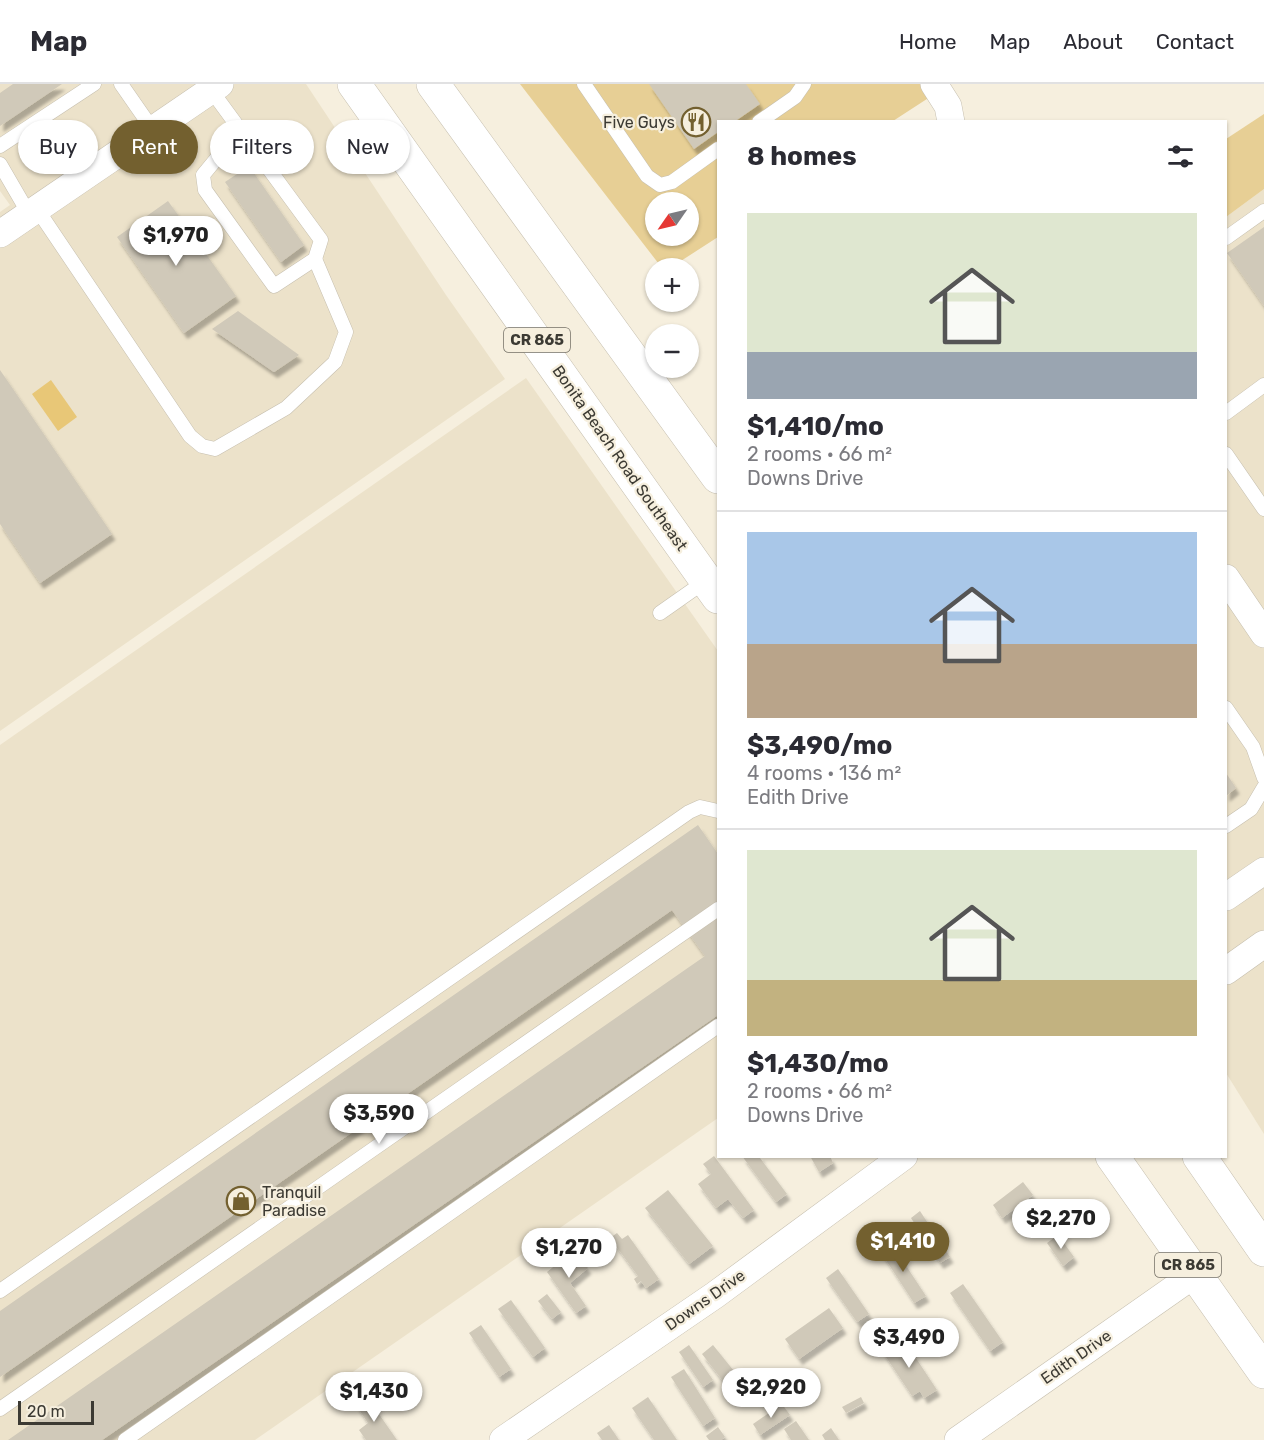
<!DOCTYPE html>
<meta charset="utf-8">
<style>
body{margin:0;font-family:Rubik,sans-serif;background:#f7f7f7;color:#2b2b33;height:100vh;display:flex;flex-direction:column;font-size:22px;white-space:nowrap}
*{box-sizing:border-box;margin:0}
p{font-size:20px;color:#7c7c81}
.icon{flex:none;width:33px;height:33px;fill:none;stroke:currentColor;stroke-width:2;stroke-linecap:round;stroke-linejoin:round}
.map{position:relative;flex:1;overflow:hidden}
.panel{position:absolute;left:717px;top:36px;width:510px;height:1038px;display:flex;flex-direction:column;background:#fff;border-radius:0px;box-shadow:0 2px 4px #0004}
.panel>*{flex:none}
.top-card{position:absolute;left:18px;top:36px;width:570px;height:54px;display:flex;gap:12px}
.needle{width:39px;rotate:236deg}
.tools{position:absolute;left:645px;top:108px;display:grid;gap:12px}
.tools a{display:grid;place-items:center;width:54px;height:54px;border-radius:50%;background:#fff;box-shadow:0 2px 4px #0004;font-size:30px}
.scale{position:absolute;left:18px;bottom:15px;width:76px;box-sizing:border-box;padding-left:6px;border:3px solid #3c3a33;border-top:0;font-size:16px;line-height:21px;white-space:nowrap;color:#3c3a33;-webkit-text-stroke:4px #f6efde;paint-order:stroke}
.price{position:absolute;translate:-50% -51px;padding:0 14px;border-radius:21px;background:#fff;color:#222;font-size:20px;line-height:39px;filter:drop-shadow(0 2px 3px #0008)}
.price::after{content:'';position:absolute;left:50%;top:36px;width:18px;height:14px;margin-left:-9px;background:inherit;clip-path:polygon(0 0,100% 0,50% 100%)}
.price.selected{background:#73602f;color:#fff}
ul{padding:0;list-style:none}
li{display:grid;align-content:center;gap:12px;height:318px;padding:0 30px}
li+li{border-top:2px solid #e1e1e2}
li span{display:grid;place-items:center;height:186px;border-radius:0px;color:#555}
li>.icon{margin-inline-start:auto}
span .icon{width:108px;height:108px;fill:#fffc;stroke-width:1}
li b{font-size:26px}
h2{display:flex;justify-content:space-between;align-items:center;height:72px;padding:0 30px;font-size:26px}
.tag{padding:0 21px;border-radius:27px;background:#fff;box-shadow:0 2px 4px #0004;font-size:21px;line-height:54px}
.tag.selected{background:#73602f;color:#fff}
header{display:flex;align-items:center;gap:36px;box-sizing:border-box;height:84px;padding:0 30px;background:#fff;border-bottom:2px solid #e1e1e2}
header strong{font-size:28px}
nav{display:flex;gap:33px;margin-inline-start:auto;font-size:21px}
.map>svg:first-child{display:block}
.built{fill:#ece2ca}
.green{fill:#e7cf95;fill-rule:evenodd}
.water{fill:#e8c777}
.building{fill:#d0c9b9;filter:url(#shadow)}
.lines{fill:none;stroke-linecap:round;stroke-linejoin:round}
.service-casing{stroke:#c6bfaf;stroke-width:15}
.minor-casing{stroke:#c6bfaf;stroke-width:28}
.primary-casing{stroke:#c6bfaf;stroke-width:34}
.service{stroke:#fff;stroke-width:14}
.minor{stroke:#fff;stroke-width:27}
.primary{stroke:#fff;stroke-width:33}
.labels{text-anchor:middle;dominant-baseline:central;stroke-width:4.5;stroke-linejoin:round;paint-order:stroke}
.shield{fill:#f6efde;stroke:#747066;stroke-width:1.5}
.shield-label{font-size:15px;font-weight:bold;fill:#3c3a33}
.poi-label{font-size:16px;fill:#3c3a33;stroke:#f6efde;text-anchor:end}
.street-label{font-size:16px;fill:#3c3a33;stroke:#f6efde}
</style>
<header>
<strong>Map</strong>
<nav><a>Home</a><a>Map</a><a>About</a><a>Contact</a></nav>
</header>
<div class="map">
<svg width="1264" height="1356" viewBox="0 0 1264 1356">
<defs>
<filter id="shadow"><feDropShadow dx="3.5" dy="6" stdDeviation="1.5" flood-color="#0004"/></filter>
</defs>
<rect width="100%" height="100%" fill="#f6efde"/>
<g class="built">
<path d="M0,0H306L446,211L505,295L0,647V128L10,121L0,107Z"/>
<path d="M1264,105V1050L1226,989V133Z"/>
<path d="M526,294L718,567V1034L255,1356H0V661Z"/>
</g>
<g class="green">
<path d="M520,0H950L893,37L718,38V153L670,184H662ZM656,118H688V152H656Z"/>
<path d="M1264,30V105L1226,133V55Z"/>
</g>
<path class="water" d="M51,296L77,333L58,347L32,310Z"/>
<g class="building">
<path d="M13,0H62L0,42V9Z"/>
<path d="M649,0H746L760,20L734,38H718V48L694,65Z"/>
<path d="M249,82L304,161L281,178L225,98Z"/>
<path d="M168,117L236,212L184,249L117,153Z"/>
<path d="M1264,143V222L1227,169Z"/>
<path d="M238,227L299,271L274,288L212,245Z"/>
<path d="M0,286L112,450L40,499L0,440Z"/>
<path d="M1226,689L1236,704L1226,712Z"/>
<path d="M698,741L718,770V931L102,1356H8L705,872L672,826L0,1293V1227Z"/>
<path d="M714,1072L754,1126L743,1134L728,1115L716,1124L698,1100L711,1090L703,1080Z"/>
<path d="M742,1072H762L760,1074L787,1110L776,1118Z"/>
<path d="M810,1072H830L833,1079L819,1088Z"/>
<path d="M1023,1098L1033,1111L1002,1134L993,1121Z"/>
<path d="M668,1106L713,1162L689,1180L645,1124Z"/>
<path d="M920,1127L950,1173L940,1179L911,1134Z"/>
<path d="M617,1149L622,1155L628,1151L659,1195L646,1204L641,1197L637,1200L634,1195L638,1192L610,1154Z"/>
<path d="M1058,1151L1074,1173L1063,1182L1047,1159Z"/>
<path d="M891,1159L926,1212L914,1219L880,1167Z"/>
<path d="M573,1167L588,1184L570,1199L586,1222L576,1229L547,1188Z"/>
<path d="M838,1185L869,1230L857,1238L826,1194Z"/>
<path d="M963,1200L1003,1258L990,1267L950,1209Z"/>
<path d="M547,1210L561,1228L552,1235L538,1217Z"/>
<path d="M511,1216L545,1264L533,1273L498,1225Z"/>
<path d="M829,1224L843,1244L799,1275L785,1255Z"/>
<path d="M481,1241L511,1285L499,1293L469,1249Z"/>
<path d="M902,1253L937,1306L924,1314L920,1307L912,1312L882,1267Z"/>
<path d="M689,1261L713,1296L703,1303L679,1268Z"/>
<path d="M713,1261L742,1297L730,1306L702,1270Z"/>
<path d="M684,1285L715,1334L703,1342L671,1293Z"/>
<path d="M367,1313L397,1356H366L359,1346L368,1339L356,1321Z"/>
<path d="M648,1313L677,1356H654L632,1324Z"/>
<path d="M861,1313L864,1319L846,1329L842,1323Z"/>
<path d="M782,1320L790,1331L760,1351L753,1340Z"/>
<path d="M796,1337L809,1356H791L784,1345Z"/>
<path d="M609,1341L619,1356H602L597,1349Z"/>
<path d="M718,1343L725,1353L721,1356H709L706,1352Z"/>
<path d="M831,1344L839,1356H825L822,1351Z"/>
</g>
<g class="lines">
<g class="service-casing">
<g id="service">
<path d="M121,0L153,46"/>
<path d="M584,0L647,92L660,101L672,98L718,65"/>
<path d="M211,6L321,156L315,175L274,202L205,106L203,91L240,46"/>
<path d="M759,38L795,13L804,0"/>
<path d="M0,62L94,0"/>
<path d="M0,80L29,130"/>
<path d="M37,125L190,352L202,362L215,365L286,324L335,278L346,248L315,175"/>
<path d="M1226,154L1264,127"/>
<path d="M1226,329L1264,301"/>
<path d="M1226,370L1264,425"/>
<path d="M660,529L707,496"/>
<path d="M1226,624L1253,663L1264,694"/>
<path d="M1226,742L1251,725L1264,703"/>
<path d="M0,1207L689,728L700,723L718,727"/>
<path d="M0,1325L718,825"/>
<path d="M125,1356L718,942"/>
</g>
</g>
<g class="minor-casing">
<g id="minor">
<path d="M934,0L948,22L951,38"/>
<path d="M0,150L220,0"/>
<path d="M1226,494L1264,550"/>
<path d="M1226,813L1264,787"/>
<path d="M1226,887L1264,860"/>
<path d="M503,1356L715,1211L904,1072"/>
<path d="M958,1356L1195,1190"/>
</g>
</g>
<g class="primary-casing">
<g id="primary">
<path d="M354,0L718,513"/>
<path d="M433,0L718,393"/>
<path d="M1112,1072L1264,1288"/>
<path d="M1199,1072L1264,1166"/>
</g>
</g>
<use href="#service" class="service"/>
<use href="#minor" class="minor"/>
<use href="#primary" class="primary"/>
</g>
<defs>
<g id="restaurant-ring" transform="scale(1.5)"><circle r="9.5" fill="#f6efde" stroke="#73602f" stroke-width="1.5"/><path d="M-5-6h1v4h1v-4h1v4h1v-4h1v5L-1.5 .5V6h-2V.5L-5-1ZM5-6V6H3V1.5H1.5Q1.5-4 5-6Z" fill="#73602f"/></g>
<g id="shop-ring" transform="scale(1.5)"><circle r="9.5" fill="#f6efde" stroke="#73602f" stroke-width="1.5"/><path d="M-5-2.5h2.3a2.7 3.5 0 0 1 5.4 0H5L5.5 6h-11ZM-1.5-2.5h3a1.5 2.3 0 0 0-3 0Z" fill="#73602f"/></g>
</defs>
<g fill-rule="evenodd">
<use href="#restaurant-ring" x="696" y="38"/>
<use href="#shop-ring" x="241" y="1117"/>
</g>
<g class="labels">
<g class="shield">
<rect x="504" y="244" width="66" height="24" rx="4.5"/>
<rect x="1155" y="1169" width="66" height="24" rx="4.5"/>
</g>
<g class="shield-label">
<text x="537" y="256">CR 865</text>
<text x="1188" y="1181">CR 865</text>
</g>
<g class="poi-label">
<text x="675" y="38">Five Guys</text>
<text x="262" y="1108" text-anchor="start">Tranquil<tspan x="262" dy="18">Paradise</tspan></text>
</g>
<g class="street-label">
<text transform="translate(620 374) rotate(55)">Bonita Beach Road Southeast</text>
<text transform="translate(705 1216) rotate(-35)">Downs Drive</text>
<text transform="translate(1076 1273) rotate(-35)">Edith Drive</text>
</g>
</g>
</svg>
<div class="tools">
<a><svg class="needle" viewBox="-14 -14 28 28"><path d="M0-13l5 13h-10z" fill="#e53935"/><path d="M0 13l5-13h-10z" fill="#7c7c81"/></svg></a>
<a>+</a>
<a>−</a>
</div>
<div class="scale">20 m</div>
<b class="price" style="left:176px;top:183px">$1,970</b>
<b class="price" style="left:379px;top:1061px">$3,590</b>
<b class="price" style="left:1061px;top:1166px">$2,270</b>
<b class="price selected" style="left:903px;top:1189px">$1,410</b>
<b class="price" style="left:569px;top:1195px">$1,270</b>
<b class="price" style="left:909px;top:1285px">$3,490</b>
<b class="price" style="left:771px;top:1335px">$2,920</b>
<b class="price" style="left:374px;top:1339px">$1,430</b>
<div class="top-card">
<a class="tag">Buy</a>
<a class="tag selected">Rent</a>
<a class="tag">Filters</a>
<a class="tag">New</a>
</div>
<section class="panel">
<h2>8 homes<svg class="icon" aria-label="filters" viewBox="0 0 24 24"><path d="M4 7h16M4 17h16"/><circle cx="9" cy="7" r="2"/><circle cx="15" cy="17" r="2"/></svg></h2>
<ul>
<li><span style="background:linear-gradient(#dfe7d0 75%,#9aa5b1 0)"><svg class="icon" aria-label="home" viewBox="0 0 24 24"><path d="M3 11l9-7 9 7M6 9v11h12V9"/></svg></span><div><b>$1,410/mo</b><p>2 rooms · 66 m²</p><p>Downs Drive</p></div></li>
<li><span style="background:linear-gradient(#a9c7e8 60%,#b9a48a 0)"><svg class="icon" aria-label="home" viewBox="0 0 24 24"><path d="M3 11l9-7 9 7M6 9v11h12V9"/></svg></span><div><b>$3,490/mo</b><p>4 rooms · 136 m²</p><p>Edith Drive</p></div></li>
<li><span style="background:linear-gradient(#dfe7d0 70%,#c2b280 0)"><svg class="icon" aria-label="home" viewBox="0 0 24 24"><path d="M3 11l9-7 9 7M6 9v11h12V9"/></svg></span><div><b>$1,430/mo</b><p>2 rooms · 66 m²</p><p>Downs Drive</p></div></li>
</ul>
</section>
</div>
